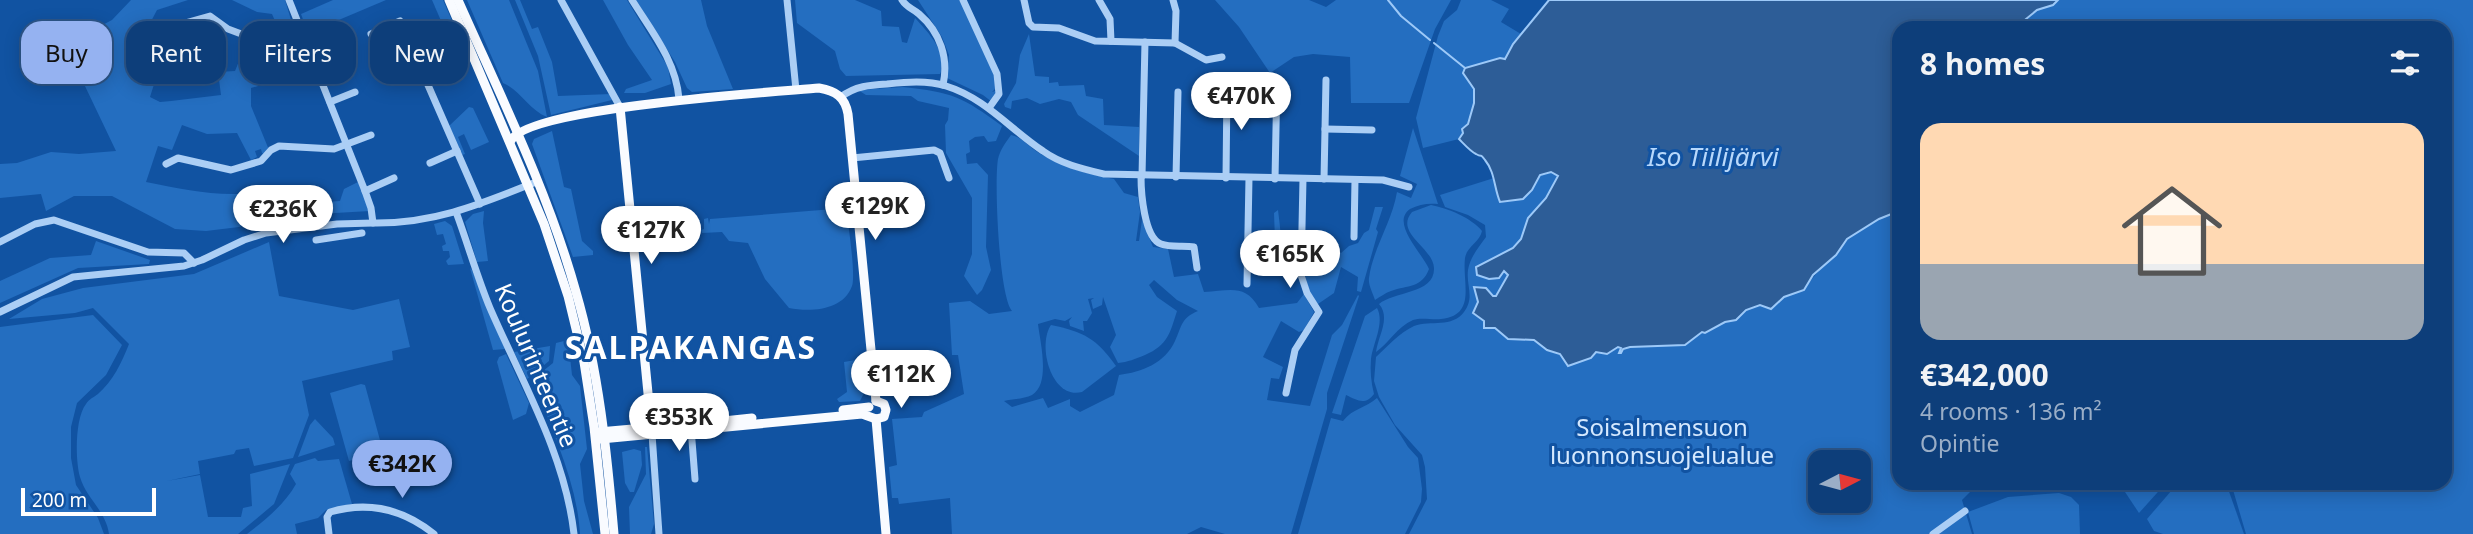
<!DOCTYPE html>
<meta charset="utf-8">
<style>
body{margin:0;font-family:"Noto Sans",sans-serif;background:#1b4981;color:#f1f3f6;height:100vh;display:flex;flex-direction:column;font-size:26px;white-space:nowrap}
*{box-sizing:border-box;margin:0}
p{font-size:23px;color:#9aaec7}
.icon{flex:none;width:38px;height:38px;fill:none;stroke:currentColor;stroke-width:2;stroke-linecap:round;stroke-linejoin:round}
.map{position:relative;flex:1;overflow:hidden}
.sheet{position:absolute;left:1892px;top:21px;width:560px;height:469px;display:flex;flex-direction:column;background:#0d3e7a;border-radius:21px;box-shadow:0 4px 18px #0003,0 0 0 2px #2d578b}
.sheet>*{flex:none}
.hud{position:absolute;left:21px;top:21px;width:665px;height:63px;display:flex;gap:14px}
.needle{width:46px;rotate:84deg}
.buttons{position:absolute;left:1808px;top:450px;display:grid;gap:14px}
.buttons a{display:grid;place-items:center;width:63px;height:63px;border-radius:14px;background:#0d3e7a;box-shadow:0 4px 18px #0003,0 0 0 2px #2d578b;font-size:35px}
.scale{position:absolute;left:21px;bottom:18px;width:135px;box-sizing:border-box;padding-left:7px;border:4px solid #fff;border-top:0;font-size:19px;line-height:24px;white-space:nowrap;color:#fff;-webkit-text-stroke:5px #1153a2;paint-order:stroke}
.price{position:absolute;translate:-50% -60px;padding:0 16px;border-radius:24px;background:#fff;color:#222;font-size:23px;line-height:46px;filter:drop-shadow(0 2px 4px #0008)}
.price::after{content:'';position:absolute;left:50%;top:42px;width:21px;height:16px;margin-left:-10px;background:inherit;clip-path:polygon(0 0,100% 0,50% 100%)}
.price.selected{background:#95b2f1;color:#111}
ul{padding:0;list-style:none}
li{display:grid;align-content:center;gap:14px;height:371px;padding:0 28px}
li span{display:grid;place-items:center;height:217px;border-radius:21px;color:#555}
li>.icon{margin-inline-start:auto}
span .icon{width:126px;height:126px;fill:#fffc;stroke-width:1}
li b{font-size:30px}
h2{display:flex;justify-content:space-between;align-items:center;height:84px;padding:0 28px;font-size:30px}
.tag{padding:0 24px;border-radius:21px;background:#0d3e7a;box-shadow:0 4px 18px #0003,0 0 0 2px #2d578b;font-size:24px;line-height:63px}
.tag.selected{background:#95b2f1;color:#111}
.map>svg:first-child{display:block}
.green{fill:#246ec0;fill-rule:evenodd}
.water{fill:#2d5d97;stroke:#9dc9f8;stroke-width:2}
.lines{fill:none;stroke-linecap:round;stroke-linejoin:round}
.stream{stroke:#9dc9f8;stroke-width:2}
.minor{stroke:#abcef5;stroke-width:7}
.major{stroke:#f9fbff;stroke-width:9}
.labels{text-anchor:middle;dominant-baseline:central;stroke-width:6;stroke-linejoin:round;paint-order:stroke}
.street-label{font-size:24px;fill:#fff;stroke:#1153a2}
.park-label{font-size:24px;fill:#d4e8fe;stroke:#1153a2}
.water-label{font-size:26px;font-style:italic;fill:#b8d8fb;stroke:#1153a2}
.district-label{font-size:32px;font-weight:bold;letter-spacing:2px;fill:#fff;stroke:#1153a2}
</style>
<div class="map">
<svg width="2473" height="534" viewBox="0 0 2473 534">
<rect width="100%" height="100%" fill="#1153a2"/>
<g class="green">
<path d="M131,0H188L157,10L147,29L157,37L171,34L180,27L184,29L209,19L215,27L208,43L183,47L180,44L148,52L157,75L150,97L160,102L171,101L221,95L218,72L235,71L246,44L259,46L258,86L251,88V106L269,150L266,155L262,153L261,149L255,151L257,157L251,160L237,133L207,134L182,125L172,150L158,146L146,182C192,191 229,200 275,189L278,200L296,204L340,201L344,189L358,182L370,211L265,217L239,227L206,231L175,229L112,196H74L46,211L41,194L0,198V164L17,163L51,152L79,154L116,151L84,84L81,61L89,32L112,20Z"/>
<path d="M232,0H285L292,23L290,26L279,30L272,14L257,12Z"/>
<path d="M333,0H386L308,33L301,14Z"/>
<path d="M432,0H443L468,57L461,67Z"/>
<path d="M467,0H509L538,71L547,117C529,110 520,90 503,83Z"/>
<path d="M515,0H520L532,29L538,27L552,62L558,96L611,94L612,100L551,115L538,56Z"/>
<path d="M603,0H627L668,67L671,84L645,93H624L626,89L652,80L628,45Z"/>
<path d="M636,0H701L707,26L733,89L692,92L687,88L675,62Z"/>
<path d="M795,0H855L881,11L882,26L899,27L902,42L907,43L915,18C927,31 951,56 940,74L846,76L840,69L835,51L797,23Z"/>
<path d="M918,0H960L997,81V87L992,92L998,90L992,102L983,95L947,78L949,55L942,37Z"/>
<path d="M1215,0H1309L1326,7L1336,0H1451L1435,29L1409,103H1351L1350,57L1313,54L1294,57L1270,73L1239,27Z"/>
<path d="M1461,0H1491L1509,9L1501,22L1521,34L1505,59L1500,58L1465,68L1463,73L1474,88V103L1468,124L1462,129L1463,133L1459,139L1423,148L1416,118L1438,36L1444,21L1457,10Z"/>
<path d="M2058,0H2473V534H2246L2231,483H2445V28H2015L2037,10L2053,5Z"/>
<path d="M1029,34L1035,76L1049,77V83L1058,82L1059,86L1084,85L1086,96L1103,99L1104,125L1139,127V156L1078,115L1071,102L1059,99L1040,104L1027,98L1012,101L1011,109L1005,107L1004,104L1016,83L1020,55Z"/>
<path d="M903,87C952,92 963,97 1002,126L996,141L988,142L984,136L975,137L969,141L970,152L966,154L967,164L977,163L988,175L986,247L991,270L982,290L977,295L964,276L972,254V198L946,153L945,125L948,120L949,108L918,101L911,96L866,95L858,90Z"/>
<path d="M469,107L473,108L489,142L471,150L464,134L458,137L465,154L462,155L449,126Z"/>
<path d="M1413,128L1438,204C1429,203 1419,204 1410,209C1390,223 1423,254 1429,269C1422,288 1408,285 1391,291C1385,293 1380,297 1375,300C1373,293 1368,285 1369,278C1373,248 1392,222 1397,192L1411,198L1417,184L1400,176Z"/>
<path d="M552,131L564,187L571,189L582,241L593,251V255L573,257L532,144L534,139Z"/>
<path d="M1011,135C1022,137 1029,147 1039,153C1063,167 1086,174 1114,179L1124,193L1138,197L1140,212L1136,241H1139L1142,220L1153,247L1168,249L1174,277L1198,274L1204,292C1229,291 1245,283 1259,308L1297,303L1304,294L1314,312L1304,330L1299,332L1281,321L1263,357L1283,367L1279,379L1271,378L1267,400L1310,406L1332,335L1342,325L1358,295L1359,296L1327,393V409L1291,534H1225L1201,527L1187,534H952L950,498L899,504L898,498H892L889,467L897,465L892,419L922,417L924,412L964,394L958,355H952L949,303L970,301L989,314L1012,311C999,296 994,182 998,159C1000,150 1006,142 1011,135ZM1154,280L1177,300L1198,311C1181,318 1182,326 1175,341C1165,363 1142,372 1119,375L1114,395L1080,412L1070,406V399L1048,408L1043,398L1012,407L1004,401C1012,399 1024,399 1032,395C1051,384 1040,341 1038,324L1055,319L1065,321L1072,317L1069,321L1070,326L1084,331L1083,321H1087L1092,313L1088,299L1094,298L1091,300L1093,309L1102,305L1103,297L1116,335L1110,347L1118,363C1128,362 1135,359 1145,355C1168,345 1170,333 1177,311L1157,297L1149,285Z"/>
<path d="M1551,172L1558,176L1546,197L1528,218L1521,239L1513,248L1476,267L1504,270L1508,275L1497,295L1493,296L1486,288L1492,325L1519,340H1531L1596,352L1619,347L1622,349L1629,347L1679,345L1747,308L1761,305L1772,308L1783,298L1803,290L1844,240L1877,218L1895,212L1899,226V483H1979L1962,500L1972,534H1409L1427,499L1425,467L1422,455L1395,425L1379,397L1374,381L1376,357C1388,346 1399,333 1414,326C1431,320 1452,328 1464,312C1475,297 1466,286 1468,270C1470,257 1479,247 1486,237L1485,225L1468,215L1445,207L1440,195L1494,178L1511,199L1532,190L1540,175ZM1820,462H1858V500H1820Z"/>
<path d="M1431,205C1447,208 1472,218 1482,231C1480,242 1467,246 1465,258C1462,283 1477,315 1441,319C1432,320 1421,317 1413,320C1397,327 1389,343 1376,352C1378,336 1391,318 1379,304C1394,291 1435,294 1434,268C1433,247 1394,233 1412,212Z"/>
<path d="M1375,207H1383L1376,229L1378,232L1361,292L1357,291L1358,277L1341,267L1334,293L1318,304L1310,294L1303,267L1323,266L1327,254L1333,250L1341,253L1349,246L1358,243L1364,233L1369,230Z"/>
<path d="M846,208C848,223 856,275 852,286C843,311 810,312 789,308L765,279L748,243L729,241L722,232L702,233L701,230L704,229V219L708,218L709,224L710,219Z"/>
<path d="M1278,210C1280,228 1284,245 1275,261L1259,260L1258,249L1275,240L1274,213Z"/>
<path d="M484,211L483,223L488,261L477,262L465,222L473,214Z"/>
<path d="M445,221L452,226L464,264L448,265L446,261L450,257L449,251H443L442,246L446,244L443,234L437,235L434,224Z"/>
<path d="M96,241L150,260L149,264L78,268L0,303V281L50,258L91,255Z"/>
<path d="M269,242L279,296L353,310L399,299L410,347L392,351L393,360L302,381L309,415L293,458L254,466L249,448L236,450L234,454L198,461L200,474L167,481L200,475L208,517H241L243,508L252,506L250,474L290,464L274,504L238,534H109C106,511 86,498 80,477C75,460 75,418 86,404C89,399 94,397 98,394C113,381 122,362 129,344L93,308L75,313L9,319L42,299L83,288L194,274Z"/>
<path d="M470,268L472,270L505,349L493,350Z"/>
<path d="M1377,308C1385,323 1373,343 1371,359C1370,371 1371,382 1374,394C1365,406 1357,400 1346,395L1341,415L1332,413L1365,316Z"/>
<path d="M93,315L122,345L106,375L77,403L71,427V458L76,485L98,518L104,534H0V327Z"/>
<path d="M1051,325C1084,332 1096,338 1116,366L1082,392C1051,400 1037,345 1051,325Z"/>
<path d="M572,339L574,351L570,357L572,375L580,386L587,449L580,464L584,501L593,534H580C577,481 552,433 535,383L538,375L553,363L556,343Z"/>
<path d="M550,346L549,361L527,379L514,352Z"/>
<path d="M506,354L529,403L526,414L513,420L497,362L499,357Z"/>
<path d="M861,359L864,393L860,401L839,402L837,399L847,392L844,362Z"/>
<path d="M361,384L365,385L387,466H384L380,453L349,461L330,393Z"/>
<path d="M1377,398L1408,447L1418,458L1422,489L1421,502L1405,534H1298L1331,418L1343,421C1353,408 1366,408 1377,398Z"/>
<path d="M315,419L333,438L335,445L298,457L310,425Z"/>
<path d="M645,447H647L654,524L651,534H630L629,507L646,474Z"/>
<path d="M634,449L641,451L642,465L634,492H630L625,483L622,452Z"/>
<path d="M315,458L318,461L339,459L352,504L326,510L318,518L295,524L297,534H247C265,520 285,504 296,484L290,474L295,464Z"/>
<path d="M2119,483H2166L2139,513Z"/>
<path d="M2178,483H2226L2244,534H2163L2154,531L2147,519Z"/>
<path d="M2059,493L2071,497L2079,505L2080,534H1974L1968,512L2008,497Z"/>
</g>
<path class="water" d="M1549,0H2058L2053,5L2037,10L2015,28H1899V226H1896L1894,213L1879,219L1847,239L1836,255L1813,275L1804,290L1784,297L1771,309L1760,305L1746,310L1736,320L1725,322L1705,333L1702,332L1685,345L1630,347L1623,349L1621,353H1619L1621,348L1618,347L1607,354L1596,352L1591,358L1568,366L1560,354L1547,350L1534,340L1508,339L1495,328H1484V321L1473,313L1478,302L1474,287L1486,288L1493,296H1496L1508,275L1504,271L1499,278L1489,279L1477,275L1476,267L1513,248L1521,239L1528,218L1546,198L1558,176L1551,172L1540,175L1532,190L1523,199L1500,202C1494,188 1495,172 1485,160C1480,153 1483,158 1476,154C1470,151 1464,144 1459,139L1463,133L1462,129L1468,124L1474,103V89L1463,73L1465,68L1500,58L1505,59L1513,44Z"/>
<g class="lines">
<g class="stream">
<path d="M1388,0L1401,16L1430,40"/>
<path d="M1434,43L1465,68"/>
</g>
<g class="minor">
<path d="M289,0L365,191L371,208L373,223C434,224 481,204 536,182"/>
<path d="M561,0L620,107"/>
<path d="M632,0C652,32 676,61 679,99"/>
<path d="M787,0L796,90"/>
<path d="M902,0C907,8 912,8 919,14C940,32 949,58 943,85"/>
<path d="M963,0L997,74L999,94L989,108"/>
<path d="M1024,0L1029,23L1033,27L1059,28L1095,41L1175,43L1206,60L1222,57"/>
<path d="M1099,0L1110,19L1111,41"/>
<path d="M1173,0L1176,11L1175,43"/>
<path d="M185,23L210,16L228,29L260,41L299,27"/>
<path d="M371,34L400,21L480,204"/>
<path d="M312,59L338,48"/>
<path d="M196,63L184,61L182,65L186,68L205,60L221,26"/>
<path d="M394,75L419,64"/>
<path d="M841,97C855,86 870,85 887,84C906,82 927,80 946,86C985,98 1010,129 1043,151C1061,164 1083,169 1104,174L1383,180L1409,187"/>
<path d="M330,102L355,92"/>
<path d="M1325,129L1372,130"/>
<path d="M852,158L934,150L940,153L949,178"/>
<path d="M430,163L457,151"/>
<path d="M166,164L178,158L231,170L261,161L271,150L279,146L334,149L371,135"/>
<path d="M1141,176C1141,192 1144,238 1161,244C1171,248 1184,245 1194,247L1197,268"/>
<path d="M1142,176L1145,42"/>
<path d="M1176,177L1178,92"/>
<path d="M1226,178L1227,85"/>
<path d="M1275,179L1277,78"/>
<path d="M1324,179L1326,80"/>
<path d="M365,191L394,178"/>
<path d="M456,212C468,244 477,277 490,308C522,382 565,454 574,534"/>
<path d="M1354,237L1355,180"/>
<path d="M316,240L362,233"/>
<path d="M0,242L35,224L54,220L148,252L184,253L194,263"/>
<path d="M1247,284L1249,178"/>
<path d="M0,312L73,277L184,266L202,260L244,240L266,233L337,224L373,223"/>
<path d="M1286,393L1295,350L1319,312L1307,293L1301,275L1303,179"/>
<path d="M691,428L695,479"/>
<path d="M652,434L659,534"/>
<path d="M329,534L327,517L330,512C368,501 403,509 434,534"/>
<path d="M1933,534L1965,511"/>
</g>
<g class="major">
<path d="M449,0L544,224L568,296L584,362L594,427L605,534"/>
<path d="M458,0C500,95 548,191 576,292C599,371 607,453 614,534"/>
<path d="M620,107L652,434"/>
<path d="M510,142C523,107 776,92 819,88C836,91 845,97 848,114L876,401"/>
<path d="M876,401L884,404L886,410L884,417L876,419"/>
<path d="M843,410L869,407"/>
<path d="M876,419L886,534"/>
<path d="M676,426L752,418"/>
<path d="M599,432L655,427"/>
<path d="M601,439L862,414L876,419"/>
</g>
</g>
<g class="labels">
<g class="street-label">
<text transform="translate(537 365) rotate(67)">Koulurinteentie</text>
</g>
<g class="park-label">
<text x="1662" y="426">Soisalmensuon<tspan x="1662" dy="28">luonnonsuojelualue</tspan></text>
</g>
<g class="water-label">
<text x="1713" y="156">Iso Tiilijärvi</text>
</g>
<g class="district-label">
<text x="691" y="346">SALPAKANGAS</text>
</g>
</g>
</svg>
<div class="buttons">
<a><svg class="needle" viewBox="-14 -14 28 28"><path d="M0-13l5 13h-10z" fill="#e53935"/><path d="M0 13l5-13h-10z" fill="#9aaec7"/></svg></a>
</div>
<div class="scale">200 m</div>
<b class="price" style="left:1241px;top:132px">€470K</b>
<b class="price" style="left:875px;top:242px">€129K</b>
<b class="price" style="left:283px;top:245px">€236K</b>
<b class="price" style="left:651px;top:266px">€127K</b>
<b class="price" style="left:1290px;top:290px">€165K</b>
<b class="price" style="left:901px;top:410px">€112K</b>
<b class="price" style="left:679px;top:453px">€353K</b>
<b class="price selected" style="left:402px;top:500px">€342K</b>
<div class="hud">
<a class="tag selected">Buy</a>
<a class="tag">Rent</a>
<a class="tag">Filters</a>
<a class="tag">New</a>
</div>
<section class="sheet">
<h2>8 homes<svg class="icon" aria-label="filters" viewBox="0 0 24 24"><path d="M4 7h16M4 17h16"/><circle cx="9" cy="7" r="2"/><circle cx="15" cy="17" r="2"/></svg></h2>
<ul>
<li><span style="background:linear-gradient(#ffd9b3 65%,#9aa5b1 0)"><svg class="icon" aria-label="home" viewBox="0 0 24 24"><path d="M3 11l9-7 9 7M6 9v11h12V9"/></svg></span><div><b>€342,000</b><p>4 rooms · 136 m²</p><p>Opintie</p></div></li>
</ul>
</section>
</div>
